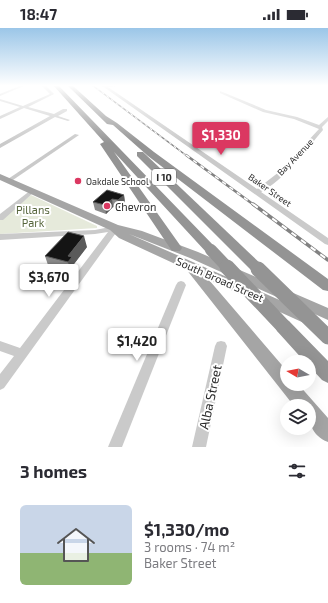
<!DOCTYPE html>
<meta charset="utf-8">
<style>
body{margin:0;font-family:"Exo 2",sans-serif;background:#f2f2f3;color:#2b2b33;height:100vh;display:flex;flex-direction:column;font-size:15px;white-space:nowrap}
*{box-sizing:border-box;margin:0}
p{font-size:13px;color:#7c7c81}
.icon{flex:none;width:22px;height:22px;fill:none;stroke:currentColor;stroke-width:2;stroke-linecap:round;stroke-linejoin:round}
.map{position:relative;height:419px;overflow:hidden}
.sheet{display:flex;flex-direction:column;background:#fff;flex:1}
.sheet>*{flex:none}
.needle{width:26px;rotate:280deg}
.buttons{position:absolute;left:280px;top:327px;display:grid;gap:8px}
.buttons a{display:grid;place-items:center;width:36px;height:36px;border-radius:50%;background:#fff;box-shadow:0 4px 16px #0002;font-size:20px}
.price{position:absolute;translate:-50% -34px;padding:0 9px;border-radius:4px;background:#fff;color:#222;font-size:13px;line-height:26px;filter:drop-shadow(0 1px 2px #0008)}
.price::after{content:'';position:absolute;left:50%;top:24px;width:12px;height:9px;margin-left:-6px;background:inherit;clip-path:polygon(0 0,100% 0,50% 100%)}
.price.on{background:#db3861;color:#fff}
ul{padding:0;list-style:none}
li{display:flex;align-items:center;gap:12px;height:100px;padding:0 20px}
li span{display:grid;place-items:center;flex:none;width:112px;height:80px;border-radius:6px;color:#555}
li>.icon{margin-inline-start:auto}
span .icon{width:48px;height:48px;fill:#fffc;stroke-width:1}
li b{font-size:17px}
h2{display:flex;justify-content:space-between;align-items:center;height:48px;padding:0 20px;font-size:17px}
.status{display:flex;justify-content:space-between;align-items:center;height:28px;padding:0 20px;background:#fff;direction:ltr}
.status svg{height:11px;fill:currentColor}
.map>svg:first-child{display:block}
.green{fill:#e6eadb}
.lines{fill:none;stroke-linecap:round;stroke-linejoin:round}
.minor{fill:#cacaca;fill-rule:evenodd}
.major{fill:#a5a5a5;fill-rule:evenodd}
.highway{fill:#949494;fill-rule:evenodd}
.rail-far2-casing{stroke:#828282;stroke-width:1.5}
.rail-far1-casing{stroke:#828282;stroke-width:2.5}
.rail-casing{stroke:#828282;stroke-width:3.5}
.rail-far2{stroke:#fff;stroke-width:1;stroke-dasharray:3;stroke-linecap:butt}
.rail-far1{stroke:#fff;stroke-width:1.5;stroke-dasharray:4.5;stroke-linecap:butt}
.rail{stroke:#fff;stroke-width:2;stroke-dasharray:6;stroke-linecap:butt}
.highway-bridge-far1{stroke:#949494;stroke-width:12}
.highway-bridge{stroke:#949494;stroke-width:15}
.wall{fill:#8a8a8a}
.shaded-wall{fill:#5a5a5a}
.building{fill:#141414;stroke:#5a5a5a}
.poi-dot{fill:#db3861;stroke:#fff;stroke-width:1.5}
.labels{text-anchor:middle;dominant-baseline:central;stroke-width:4;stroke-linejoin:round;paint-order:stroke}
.far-street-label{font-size:9px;fill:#2d2d2d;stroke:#fff}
.far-poi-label{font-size:9px;fill:#2d2d2d;stroke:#fff;text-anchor:start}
.shield{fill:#fff;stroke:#6c6c6c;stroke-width:1}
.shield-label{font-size:10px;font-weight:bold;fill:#2d2d2d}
.poi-label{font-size:11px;fill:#2d2d2d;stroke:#fff;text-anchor:start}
.park-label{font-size:11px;fill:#57663d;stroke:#fff}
.street-label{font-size:11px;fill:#2d2d2d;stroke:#fff}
.near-street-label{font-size:13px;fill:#2d2d2d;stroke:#fff}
</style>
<div class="status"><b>18:47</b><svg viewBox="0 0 49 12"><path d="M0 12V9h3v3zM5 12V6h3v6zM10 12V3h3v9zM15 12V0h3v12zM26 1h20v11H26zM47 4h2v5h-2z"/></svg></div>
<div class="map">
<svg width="328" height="419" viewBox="0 0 328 419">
<rect width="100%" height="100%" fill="#fff"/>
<path class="green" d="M31,167L97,198V200L0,206V192Z"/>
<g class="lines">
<g class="minor">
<path d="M22,57H26L0,68V66Z"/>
<path d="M41,57H45L54,66L28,79L54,86L63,81H67V83L58,88L70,92L68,93L55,89L0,120V116L50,88L24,80L0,91V88L20,79L0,73V71L23,78L50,66Z"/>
<path d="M101,57H119L118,58L108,59L257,161L279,144L319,101L294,91L263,84L220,65V63L266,82L297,89L319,97L328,89V93L322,99L323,102C306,122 285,151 261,164L328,210V217L325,216Z"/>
<path d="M75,106L79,107L10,154L8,155L5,153Z"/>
<path d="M31,162L34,164L33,165L3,192H0V186Z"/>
<path d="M115,198L119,200L118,202L4,360L0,362V346L14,328L0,323V313L20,320L108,204L95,206L0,212V206L95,202Z"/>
<path d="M181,253L184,254L186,257L122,419H108L176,257L178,254Z"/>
<path d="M221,313L225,314L227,318L206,419H192L215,318L217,314Z"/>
</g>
<path class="major" d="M0,146L118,197L142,203L198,224L328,280V292L190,230L129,206L309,285L311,289L309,293L304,295L209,252L287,343V356H298L328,390V414C311,407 309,395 309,378H294L186,241L119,210L110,202L0,152Z"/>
<g class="highway">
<path d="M53,57H58L215,219L217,222L215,225H207L114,124L182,220L180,223H172L100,116L104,114Z"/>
<path d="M67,57H72L106,88L117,95L154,124L328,251V263L323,262L148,128L113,97L107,96Z"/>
<path d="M137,124H143L263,238L265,241L263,244L258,246L253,244L137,128Z"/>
<path d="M283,291L289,293L328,333V355L322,352L309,338V334H305L277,303L275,298L277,293Z"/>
</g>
<g class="rail-far2-casing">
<path id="rail-far2" d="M92,57L187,128"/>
</g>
<g class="rail-far1-casing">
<path id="rail-far1" d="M186,127L254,177"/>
</g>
<g class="rail-casing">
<path id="rail" d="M253,176L328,232"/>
</g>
<use href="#rail-far2" class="rail-far2"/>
<use href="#rail-far1" class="rail-far1"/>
<use href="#rail" class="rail"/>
<path class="highway-bridge-far1" d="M211,222L228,240"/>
<g class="highway-bridge">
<path d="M227,239L283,298"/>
<path d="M258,241L328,309"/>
</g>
</g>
<g class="wall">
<path d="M124,167L125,175L119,181L113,179L106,186L95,182L93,174Z"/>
<path d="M87,219L74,236L75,241L71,246L49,240L45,228Z"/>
</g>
<g class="shaded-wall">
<path d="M124,167L125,175L119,181L118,172Z"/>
<path d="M112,171L113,179L106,186L105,177Z"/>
<path d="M84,208L87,219L74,236L75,241L71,246L68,234V228Z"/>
</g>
<g class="building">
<path d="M107,162L124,167L118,172L112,171L105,177L93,174Z"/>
<path d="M68,204L84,208L68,228L72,229L68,234L45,228Z"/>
</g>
<linearGradient id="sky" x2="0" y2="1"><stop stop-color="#9bc6e8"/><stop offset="0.5" stop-color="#fff"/><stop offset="1" stop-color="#fff" stop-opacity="0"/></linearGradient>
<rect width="328" height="115" fill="url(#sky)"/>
<g class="poi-dot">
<circle cx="78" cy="153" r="4"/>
<circle cx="107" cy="178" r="4"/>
</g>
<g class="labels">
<g class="far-street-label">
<text transform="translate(295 129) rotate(-46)">Bay Avenue</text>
<text transform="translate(270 162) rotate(35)">Baker Street</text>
</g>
<g class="far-poi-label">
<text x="86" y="153">Oakdale School</text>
</g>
<rect class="shield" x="152" y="141" width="24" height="16" rx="3"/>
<g class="shield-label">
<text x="164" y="149">I 10</text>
</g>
<g class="poi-label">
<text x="115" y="178">Chevron</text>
</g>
<g class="park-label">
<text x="33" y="181">Pillans<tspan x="33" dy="13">Park</tspan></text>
</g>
<g class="street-label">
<text transform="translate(220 251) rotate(24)">South Broad Street</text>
</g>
<g class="near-street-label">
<text transform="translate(210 369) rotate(-78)">Alba Street</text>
</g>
</g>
</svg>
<div class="buttons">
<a><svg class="needle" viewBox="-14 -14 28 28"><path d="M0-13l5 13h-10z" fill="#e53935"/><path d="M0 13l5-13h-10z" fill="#7c7c81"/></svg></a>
<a><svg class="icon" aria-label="layers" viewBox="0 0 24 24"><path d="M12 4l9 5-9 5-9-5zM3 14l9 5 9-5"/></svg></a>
</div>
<b class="price on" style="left:221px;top:128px">$1,330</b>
<b class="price" style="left:49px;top:270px">$3,670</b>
<b class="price" style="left:137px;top:334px">$1,420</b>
</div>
<section class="sheet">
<h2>3 homes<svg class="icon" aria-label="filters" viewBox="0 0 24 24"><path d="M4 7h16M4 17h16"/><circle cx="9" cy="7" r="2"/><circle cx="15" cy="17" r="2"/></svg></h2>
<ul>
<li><span style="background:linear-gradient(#c9d6e8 60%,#8fb573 0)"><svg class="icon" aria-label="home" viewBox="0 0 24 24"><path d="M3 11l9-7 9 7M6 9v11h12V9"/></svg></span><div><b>$1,330/mo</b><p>3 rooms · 74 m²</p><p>Baker Street</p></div></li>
</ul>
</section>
